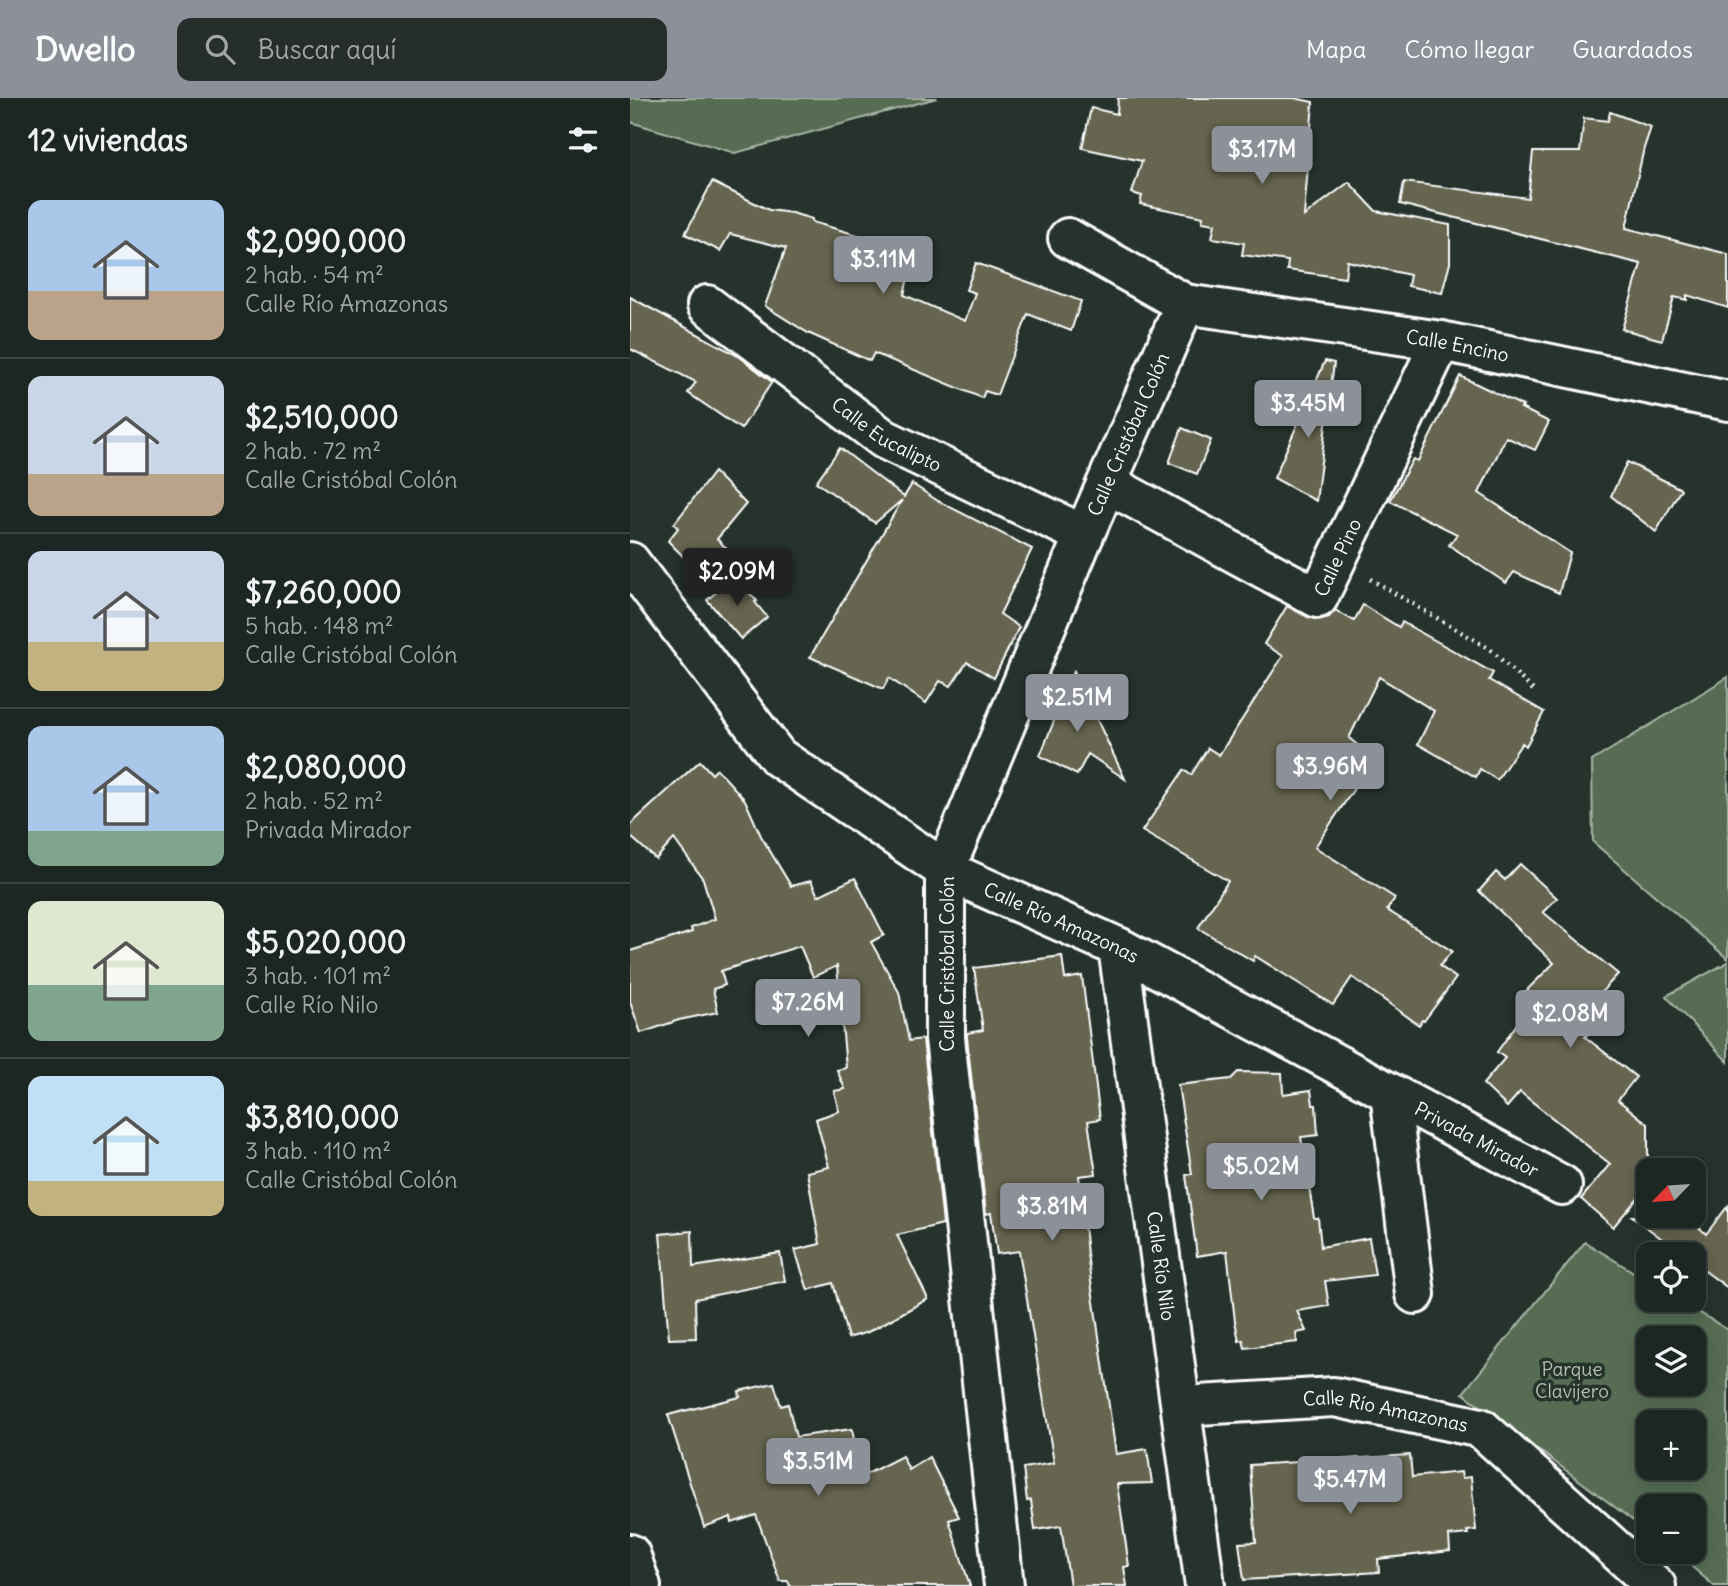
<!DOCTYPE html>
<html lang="es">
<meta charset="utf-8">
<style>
body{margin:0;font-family:Delius,sans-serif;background:#252e2a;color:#f1f3f6;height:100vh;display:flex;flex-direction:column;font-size:26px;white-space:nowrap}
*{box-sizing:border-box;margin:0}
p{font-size:23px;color:#a0a5a5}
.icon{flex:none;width:38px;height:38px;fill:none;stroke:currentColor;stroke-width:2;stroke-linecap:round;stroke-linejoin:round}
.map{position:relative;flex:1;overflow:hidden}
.details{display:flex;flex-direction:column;background:#1c2622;width:630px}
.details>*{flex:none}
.needle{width:46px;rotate:245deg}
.controls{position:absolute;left:1006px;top:1060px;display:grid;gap:14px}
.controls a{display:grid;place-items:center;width:70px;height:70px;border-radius:14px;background:#1c2622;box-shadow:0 4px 18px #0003,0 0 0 2px #3a4340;font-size:35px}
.price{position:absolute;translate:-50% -60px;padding:0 16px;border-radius:7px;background:#8c9099;color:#fff;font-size:23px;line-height:46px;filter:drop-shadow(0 2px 4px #0008)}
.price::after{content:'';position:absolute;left:50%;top:42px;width:21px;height:16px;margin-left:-10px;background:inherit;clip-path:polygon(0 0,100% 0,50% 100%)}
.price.current{background:#222;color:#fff}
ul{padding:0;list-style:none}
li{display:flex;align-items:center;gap:21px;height:175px;padding:0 28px}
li+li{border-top:2px solid #3a4340}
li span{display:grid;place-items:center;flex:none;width:196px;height:140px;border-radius:14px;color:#555}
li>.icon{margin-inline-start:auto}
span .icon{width:84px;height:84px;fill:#fffc;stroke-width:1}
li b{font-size:30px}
h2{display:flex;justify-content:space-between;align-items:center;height:84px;padding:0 28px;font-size:30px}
header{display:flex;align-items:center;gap:42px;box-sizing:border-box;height:98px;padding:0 35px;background:#8c9099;color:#fff}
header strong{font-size:33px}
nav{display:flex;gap:38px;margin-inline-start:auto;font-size:24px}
.search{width:490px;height:63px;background:#252e2a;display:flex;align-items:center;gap:18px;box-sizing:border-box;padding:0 24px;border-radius:14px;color:#a0a5a5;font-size:26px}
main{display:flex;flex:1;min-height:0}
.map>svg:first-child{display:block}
.green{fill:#566d52;stroke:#aab6a8;stroke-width:2;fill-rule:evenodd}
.building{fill:#666550;stroke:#fff;stroke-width:2}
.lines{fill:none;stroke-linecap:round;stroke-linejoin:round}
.minor-casing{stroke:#fff;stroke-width:44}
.path{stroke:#fff;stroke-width:4.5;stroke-dasharray:2 5;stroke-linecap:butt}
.minor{stroke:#26332d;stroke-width:38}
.labels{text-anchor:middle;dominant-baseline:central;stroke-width:7;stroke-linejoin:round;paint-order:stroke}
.street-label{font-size:19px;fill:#fff;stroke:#26332d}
.park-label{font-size:19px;fill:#b3bdb1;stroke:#26332d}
</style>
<header>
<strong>Dwello</strong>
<div class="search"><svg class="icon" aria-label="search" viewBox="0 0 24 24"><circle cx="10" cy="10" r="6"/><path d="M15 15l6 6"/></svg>Buscar aquí</div>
<nav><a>Mapa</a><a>Cómo llegar</a><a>Guardados</a></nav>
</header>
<main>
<section class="details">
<h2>12 viviendas<svg class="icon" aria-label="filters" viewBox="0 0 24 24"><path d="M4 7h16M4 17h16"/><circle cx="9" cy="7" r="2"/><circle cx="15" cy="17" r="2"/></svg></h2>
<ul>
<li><span style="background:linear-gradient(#a9c7e8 65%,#b9a48a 0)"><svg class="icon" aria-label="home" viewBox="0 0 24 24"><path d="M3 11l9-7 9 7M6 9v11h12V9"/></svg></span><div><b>$2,090,000</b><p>2 hab. · 54 m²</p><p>Calle Río Amazonas</p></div></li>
<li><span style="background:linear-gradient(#c9d6e8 70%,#b9a48a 0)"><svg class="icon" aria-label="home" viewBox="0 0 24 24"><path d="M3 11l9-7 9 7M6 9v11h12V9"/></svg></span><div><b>$2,510,000</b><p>2 hab. · 72 m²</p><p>Calle Cristóbal Colón</p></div></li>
<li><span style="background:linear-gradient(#c9d6e8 65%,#c2b280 0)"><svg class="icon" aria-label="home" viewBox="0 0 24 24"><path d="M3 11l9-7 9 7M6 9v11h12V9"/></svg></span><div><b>$7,260,000</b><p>5 hab. · 148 m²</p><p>Calle Cristóbal Colón</p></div></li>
<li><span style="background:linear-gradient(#a9c7e8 75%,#7fa58c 0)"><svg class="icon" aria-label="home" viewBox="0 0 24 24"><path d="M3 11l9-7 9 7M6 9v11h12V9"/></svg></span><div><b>$2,080,000</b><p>2 hab. · 52 m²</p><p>Privada Mirador</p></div></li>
<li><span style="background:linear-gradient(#dfe7d0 60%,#7fa58c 0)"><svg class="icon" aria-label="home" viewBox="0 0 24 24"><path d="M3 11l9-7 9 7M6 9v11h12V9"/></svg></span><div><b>$5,020,000</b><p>3 hab. · 101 m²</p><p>Calle Río Nilo</p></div></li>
<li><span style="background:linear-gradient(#bfe0f5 75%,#c2b280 0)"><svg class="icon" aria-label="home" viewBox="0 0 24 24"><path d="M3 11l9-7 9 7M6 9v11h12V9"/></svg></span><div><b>$3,810,000</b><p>3 hab. · 110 m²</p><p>Calle Cristóbal Colón</p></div></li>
</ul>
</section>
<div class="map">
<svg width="1098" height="1488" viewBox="0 0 1098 1488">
<rect width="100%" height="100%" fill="#26332d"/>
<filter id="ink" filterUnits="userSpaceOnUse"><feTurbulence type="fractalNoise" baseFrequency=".0143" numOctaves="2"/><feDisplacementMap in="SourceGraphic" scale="14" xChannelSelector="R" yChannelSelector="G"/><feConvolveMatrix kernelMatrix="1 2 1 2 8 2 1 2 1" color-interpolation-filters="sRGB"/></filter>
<g filter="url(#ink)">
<g class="green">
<path d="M0,0H307L105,55L0,24Z"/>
<path d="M1098,579V861L963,744L962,663Z"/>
<path d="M1098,864V964L1036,898Z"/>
<path d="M955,1144L1018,1183V1202H1049L1098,1232V1488H1084L1045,1454H1064V1409H1018V1434L833,1295ZM1018,1241H1064V1286H1018ZM1018,1325H1064V1370H1018Z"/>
</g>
<g class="building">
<path d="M488,0H664L683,4L674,118L719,84L746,113L820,127V165L812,195L778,188L780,177L717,163L715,180L657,172L658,163L612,157L614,145L582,140L585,126L572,124L573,119L510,106L512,98L502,95L512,63L452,50L461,10L487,16Z"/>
<path d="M980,14L1021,29L1014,50L996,130L1098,156V210L1057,197V202L1044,199L1032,242L992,231L1011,166L770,106L774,84L898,100L903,54H950L954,20L978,23Z"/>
<path d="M82,84L139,112L162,115L182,121V124L280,152L278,158L283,159L274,197L335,223L345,195L336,192L346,165L451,203L441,233L398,216L367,297L355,293L352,300L244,255L240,263L178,235L135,208L156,150L100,136L90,153L55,136Z"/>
<path d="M0,199L110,259L142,284L111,331L58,295L66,284L0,251Z"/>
<path d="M695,263L704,265L686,403L644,380Z"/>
<path d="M830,278L893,308L891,310L919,324L905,352L876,339L849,395L940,455L929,495L884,474L876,485L819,447L827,436L760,403L783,361L788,363Z"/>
<path d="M552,330L581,342L567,376L539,365Z"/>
<path d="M210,350L274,399L282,386L308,403L402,451L370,516L389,529L364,580L337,564L321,588L310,583L296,605L259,580L253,591L180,559L272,402L245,425L186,384Z"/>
<path d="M997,364L1051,391L1026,434L981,398Z"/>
<path d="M84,374L116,406L87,441L103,457L78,484L38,443L48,430L44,426Z"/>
<path d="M104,479L127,503L125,504L137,519L111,541L77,502Z"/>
<path d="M733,507L769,529L772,524L863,575L859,582L914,614L896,648L892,645L867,682L850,671L846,679L788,646L804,613L749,579L719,640L744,661L685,749L765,800L757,812L822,853L810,868L826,880L794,923L792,922L789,927L722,879L703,907L625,858L623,863L568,830L598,783L512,733L554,672L561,677L578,650L589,657L653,558L634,546L657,508L678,519L688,522L699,519L705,512L724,523Z"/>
<path d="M444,573L495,681L458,656L447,677L410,658Z"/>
<path d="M70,663L82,676L87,671L115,702L131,738L161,788L181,783L188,798L225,780L254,837L241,844L269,894L279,943L293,941L313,1126L267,1137L298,1201L238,1234L218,1240L203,1185L178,1192L165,1152L190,1146L177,1074L199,1069L186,1021L209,1013L204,993L215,991L207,972L216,970L207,868L183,879L170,848L91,873L95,887L83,891L88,914L49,922L11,935L0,904V853L62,834L61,830L85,821L73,781L44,741L26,761L0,738V727Z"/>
<path d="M890,766L927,800L913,814L988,876L965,901L978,914L955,939L1006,979L988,1002L1018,1026V1061L1033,1072L1018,1073V1088L983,1129L951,1101L980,1066L890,994L877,1009L853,986L875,960L867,954L906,899L897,892L924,865L849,793L866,774L875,782Z"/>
<path d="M432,858L435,881L452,878L470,1021L458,1023L466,1076L449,1078L457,1156L486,1356L517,1351L522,1385L487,1386L499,1468L494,1469L497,1488H440L431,1428L405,1432L401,1402L397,1403L393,1370L424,1365L389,1153L367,1156L361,1115L356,1116L337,939V935L353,932L344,870Z"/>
<path d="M608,974L652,975L653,996L681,992L683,1007H686L688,1037L671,1039L684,1120H688L691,1149L739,1140L745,1177L695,1183L699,1208L667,1213L676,1233L666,1235L667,1244L615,1250L613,1242L609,1243L605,1223L597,1153L567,1158L556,1077L562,1076L548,987L601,981Z"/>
<path d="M1098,1108V1190L1064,1165V1157H1053L1002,1118H1057L1076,1136Z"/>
<path d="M62,1133L63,1169L150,1155L155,1183L65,1201L66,1240L39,1241L30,1136Z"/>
<path d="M144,1285L151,1308L158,1306L166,1339L222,1331L231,1379L272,1358L279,1372L299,1359L329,1419L319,1422L340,1488H160L158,1483H150L126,1417L102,1425L101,1419L74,1429L38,1317L110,1299L109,1293Z"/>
<path d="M780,1357L782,1379L831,1374L832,1380L841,1379L846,1432L837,1433L838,1436L819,1438L820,1453L748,1461L749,1474L614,1482L609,1445L626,1444L620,1367Z"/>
</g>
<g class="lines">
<g class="minor-casing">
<g id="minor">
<path id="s1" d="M438,140L555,206L811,243L1098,303"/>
<path id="s2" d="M77,207L254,341L454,437"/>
<path id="s3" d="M478,386L688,500L811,243"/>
<path id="s4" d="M0,464L148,659L315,772L488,849L932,1087"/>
<path id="s5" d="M488,849L575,1488"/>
<path d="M760,995L785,1196"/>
<path id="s6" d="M551,1308L704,1299L851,1330L1026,1488"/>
<path d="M0,1456L11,1488"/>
<path id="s7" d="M374,1488L315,940V772L454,437L555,206"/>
</g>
</g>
<path class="path" d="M740,481L860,551L903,592"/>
<use href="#minor" class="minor"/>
</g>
</g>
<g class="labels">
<g class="street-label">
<text stroke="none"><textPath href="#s1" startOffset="410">Calle Encino</textPath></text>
<text stroke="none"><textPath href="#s2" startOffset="222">Calle Eucalipto</textPath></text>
<text stroke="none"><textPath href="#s7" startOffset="1192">Calle Cristóbal Colón</textPath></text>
<text stroke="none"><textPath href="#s3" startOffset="284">Calle Pino</textPath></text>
<text stroke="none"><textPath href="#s4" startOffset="574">Calle Río Amazonas</textPath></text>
<text transform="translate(317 866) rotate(-90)">Calle Cristóbal Colón</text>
<text stroke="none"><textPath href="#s4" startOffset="1043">Privada Mirador</textPath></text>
<text stroke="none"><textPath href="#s5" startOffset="322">Calle Río Nilo</textPath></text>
<text stroke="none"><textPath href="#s6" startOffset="206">Calle Río Amazonas</textPath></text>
</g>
<g class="park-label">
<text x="942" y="1271">Parque<tspan x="942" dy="22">Clavijero</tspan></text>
</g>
</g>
</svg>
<div class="controls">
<a><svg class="needle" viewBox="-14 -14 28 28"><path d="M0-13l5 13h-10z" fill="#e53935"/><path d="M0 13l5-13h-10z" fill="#a0a5a5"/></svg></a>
<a><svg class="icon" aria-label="locate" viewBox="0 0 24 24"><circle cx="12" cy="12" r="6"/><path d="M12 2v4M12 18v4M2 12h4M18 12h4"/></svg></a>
<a><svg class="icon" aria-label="layers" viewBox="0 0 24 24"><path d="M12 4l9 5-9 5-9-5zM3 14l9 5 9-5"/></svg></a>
<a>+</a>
<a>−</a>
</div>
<b class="price" style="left:632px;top:88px">$3.17M</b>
<b class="price" style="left:253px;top:198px">$3.11M</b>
<b class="price" style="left:678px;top:342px">$3.45M</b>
<b class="price current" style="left:107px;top:510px">$2.09M</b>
<b class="price" style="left:447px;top:636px">$2.51M</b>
<b class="price" style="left:700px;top:705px">$3.96M</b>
<b class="price" style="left:178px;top:941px">$7.26M</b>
<b class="price" style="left:940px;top:952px">$2.08M</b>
<b class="price" style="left:631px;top:1105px">$5.02M</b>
<b class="price" style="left:422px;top:1145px">$3.81M</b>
<b class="price" style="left:188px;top:1400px">$3.51M</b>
<b class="price" style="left:720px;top:1418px">$5.47M</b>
</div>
</main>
